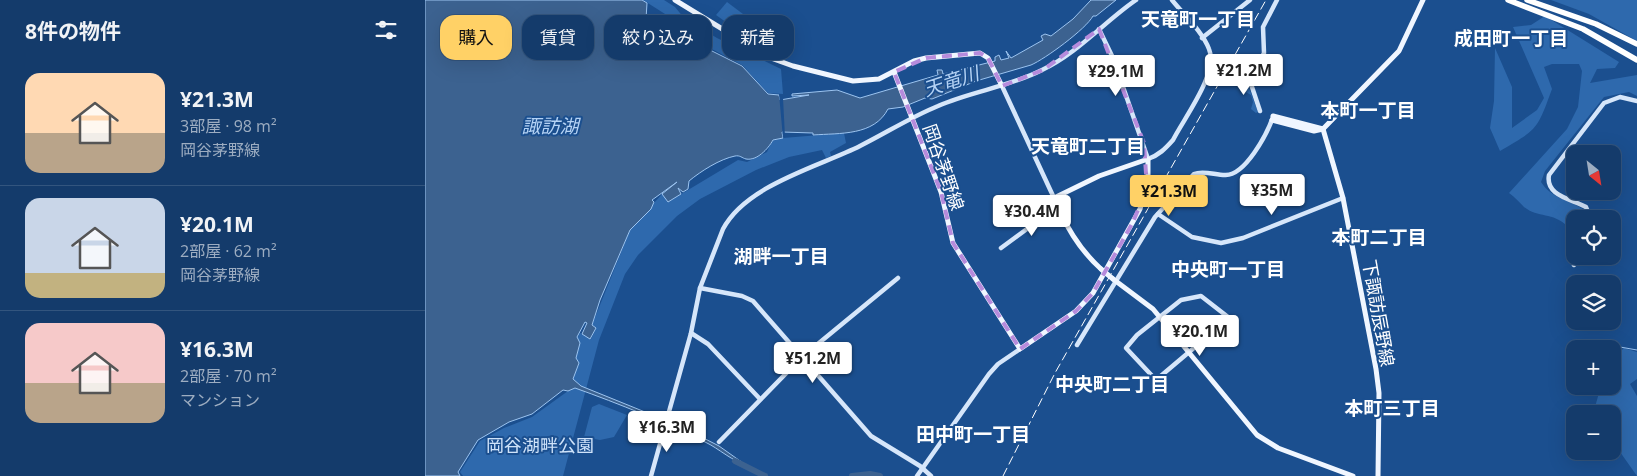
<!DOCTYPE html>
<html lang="ja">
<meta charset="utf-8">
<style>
body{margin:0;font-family:"Open Sans","Noto Sans JP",sans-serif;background:#1d4271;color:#f1f3f6;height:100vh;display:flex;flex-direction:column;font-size:19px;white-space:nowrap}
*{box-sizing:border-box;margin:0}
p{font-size:16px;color:#9dadc1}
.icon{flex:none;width:28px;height:28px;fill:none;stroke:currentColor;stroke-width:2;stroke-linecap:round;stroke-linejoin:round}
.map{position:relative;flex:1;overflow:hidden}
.panel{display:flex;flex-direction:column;background:#143b6b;width:425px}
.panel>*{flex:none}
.guide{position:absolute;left:15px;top:15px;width:475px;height:45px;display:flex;gap:10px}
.needle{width:32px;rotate:150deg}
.fabs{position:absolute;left:1141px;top:145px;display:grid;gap:10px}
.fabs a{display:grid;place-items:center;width:55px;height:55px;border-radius:10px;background:#143b6b;box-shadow:0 5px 20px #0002,0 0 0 1px #33557e;font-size:25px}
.price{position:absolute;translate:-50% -42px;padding:0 11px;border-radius:5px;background:#fff;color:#222;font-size:16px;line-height:32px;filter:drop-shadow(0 1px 2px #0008)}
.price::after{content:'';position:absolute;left:50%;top:30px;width:15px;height:11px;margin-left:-8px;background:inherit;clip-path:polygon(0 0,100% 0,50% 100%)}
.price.current{background:#ffd166;color:#111}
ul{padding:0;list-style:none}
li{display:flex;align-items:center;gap:15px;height:125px;padding:0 25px}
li+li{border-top:1px solid #33557e}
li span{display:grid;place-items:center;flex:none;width:140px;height:100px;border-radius:15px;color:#555}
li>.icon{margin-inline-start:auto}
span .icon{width:60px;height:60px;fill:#fffc;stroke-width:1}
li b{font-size:21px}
h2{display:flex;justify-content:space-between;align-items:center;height:60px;padding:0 25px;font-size:21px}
.pill{padding:0 18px;border-radius:15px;background:#143b6b;box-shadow:0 5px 20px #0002,0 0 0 1px #33557e;font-size:18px;line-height:45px}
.pill.current{background:#ffd166;color:#111}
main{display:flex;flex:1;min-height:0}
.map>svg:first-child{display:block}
.green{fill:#2e69ad}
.water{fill:#3c6290;stroke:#9cc4f0}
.pier{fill:#1b4f8f}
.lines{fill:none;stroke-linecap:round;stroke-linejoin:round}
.stream{stroke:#9cc4f0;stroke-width:1}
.river{stroke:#3c6290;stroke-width:6}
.secondary{stroke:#d6e6fa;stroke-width:4.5}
.primary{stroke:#f0f6ff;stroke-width:5}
.highway{stroke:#fff;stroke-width:5.5}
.rail{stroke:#fff;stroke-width:1;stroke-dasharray:9 4;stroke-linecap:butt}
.primary-bridge{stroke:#f0f6ff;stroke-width:5}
.marked{fill:none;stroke:#b68bdc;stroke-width:4;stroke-dasharray:10 6;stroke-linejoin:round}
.labels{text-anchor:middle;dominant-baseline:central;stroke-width:4;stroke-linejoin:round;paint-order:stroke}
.street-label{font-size:18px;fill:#fff;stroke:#1b4f8f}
.park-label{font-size:18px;fill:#cfe3fa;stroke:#1b4f8f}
.neighbourhood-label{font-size:19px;font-weight:bold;fill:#fff;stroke:#1b4f8f}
.water-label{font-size:19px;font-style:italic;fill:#b5d3f5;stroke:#1b4f8f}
</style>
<main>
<section class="panel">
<h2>8件の物件<svg class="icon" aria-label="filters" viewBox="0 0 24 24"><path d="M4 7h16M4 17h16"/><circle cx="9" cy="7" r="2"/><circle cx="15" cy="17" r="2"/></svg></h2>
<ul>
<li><span style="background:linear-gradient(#ffd9b3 60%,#b9a48a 0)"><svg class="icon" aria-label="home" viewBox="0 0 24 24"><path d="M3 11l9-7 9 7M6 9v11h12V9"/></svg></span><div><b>¥21.3M</b><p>3部屋 · 98 m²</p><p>岡谷茅野線</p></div></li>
<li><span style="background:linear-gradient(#c9d6e8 75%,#c2b280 0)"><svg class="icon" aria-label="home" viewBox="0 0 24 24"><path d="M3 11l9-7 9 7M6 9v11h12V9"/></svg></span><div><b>¥20.1M</b><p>2部屋 · 62 m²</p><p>岡谷茅野線</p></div></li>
<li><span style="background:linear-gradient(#f6c9c9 60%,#b9a48a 0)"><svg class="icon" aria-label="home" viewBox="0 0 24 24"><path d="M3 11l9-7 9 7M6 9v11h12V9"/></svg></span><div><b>¥16.3M</b><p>2部屋 · 70 m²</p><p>マンション</p></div></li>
</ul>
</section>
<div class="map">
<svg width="1212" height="476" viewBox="0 0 1212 476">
<rect width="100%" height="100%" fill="#1b4f8f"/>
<g class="green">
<path d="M218,0H239L250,7L259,18L292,38L356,69L358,94L343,93L317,65L281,46L270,33Z"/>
<path d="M1126,0H1212V41L1164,14Z"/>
<path d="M302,2L318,14L305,25L291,15Z"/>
<path d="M1120,16L1194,62L1190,68L1172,69L1165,83L1212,75V96L1204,92L1179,97L1120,171L1116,182C1126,198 1144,200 1158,209L1161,219H1150V224L1142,226C1128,212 1113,218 1099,207C1094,202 1090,197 1084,193L1142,129L1153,107L1157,71L1154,64H1127L1119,67L1127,89C1112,130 1113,129 1075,151L1065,128L1069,101L1070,48L1087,87V128L1112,110L1119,98L1088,27L1106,25Z"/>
<path d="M823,85L833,112L831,113L826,109L828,102L826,95L817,90L815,92L819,86Z"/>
<path d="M419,133L421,143L405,152L406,156L401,158L397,150L364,157L331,170L275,199L252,216L213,255L200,274L174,340L138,476H38L35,472L55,441L79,428L107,417L143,391L154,363L150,358C154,349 150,340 155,333L166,339L171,328L167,325L205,230L237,194L243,202L313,160L322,162L342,152L347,141L358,138Z"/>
<path d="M1199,348L1212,352V379L1205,384L1212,396V476L1188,442V414H1168L1176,386H1188V358Z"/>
<path d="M174,404L202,415L189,437L175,440L159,437L167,407Z"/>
</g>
<path class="water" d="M0,0H217L222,3L221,19L225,23L259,45L260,48L261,45L234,27L243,15L270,33L264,44L272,48H281L317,66L343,94L354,95L355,100L384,95L367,96V94L412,90L435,98L513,75L512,70H517L518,74L570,61V57L574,55L576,60L584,58L581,51L586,58L618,40L616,36L620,34L626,36L648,19L666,0H691L671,16H668C661,29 620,59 606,65L551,81L507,99L500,98L478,107L463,109C449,136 415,133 388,135V133L357,132L358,138L348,140C343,149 332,161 321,159C317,158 315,155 310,156C295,159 276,171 264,181L263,189L258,192L253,188L256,194L243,202L237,194L252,182L227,200L229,202L226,209L205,230L175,300L167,325L171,328L165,339L157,334L162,323L160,322L152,337L155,343L151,358L154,363L148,379L156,386L257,427L294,446L318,463C312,464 291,447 282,443C239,422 195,404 150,388L143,391L138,390L107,414L84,422L53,440L33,472L35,476H0Z"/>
<path class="pier" d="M354,94L358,98L360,137L358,138Z"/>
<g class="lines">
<g class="stream">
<path d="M1185,349L1195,347L1212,350"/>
<path d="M1145,386L1150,384"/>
</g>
<g class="river">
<path d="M310,461L340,476"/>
<path d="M427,476L445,474L455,476"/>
</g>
<g class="secondary">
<path d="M674,29L688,58L723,159C734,155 740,149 748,140C759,118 794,73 784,49C777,31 759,15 747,0"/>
<path d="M777,38L825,0"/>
<path d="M835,111L825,81L839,53L838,27L852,0"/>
<path d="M733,214L767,237L796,243L818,238L918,198"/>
<path d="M1166,219L1161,207C1147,199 1120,196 1124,175L1179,103L1195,97L1212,101"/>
<path d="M576,248L610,223L607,211L629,198L577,86"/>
<path d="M1149,265L1154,256"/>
<path d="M275,288L317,296L328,301L446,436L495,466L506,476"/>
<path d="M776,296L803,317L802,320L731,380L701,348L712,335L756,300Z"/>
<path d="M266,333L283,344L335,399"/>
<path d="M652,345L730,217L769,174C778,170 790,175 800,175C820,176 842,134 848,117"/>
<path d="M294,442L377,357L473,278"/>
<path d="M226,476L266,333L275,288L298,229C321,185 393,167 435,146C461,133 486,117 513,106C547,91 584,87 617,70C653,53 679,22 711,0"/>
<path d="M492,476L564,374L573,364L595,349"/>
</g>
<g class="primary">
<path d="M250,0L343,57L368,66L428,81L454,79L489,61L501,58L555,53L563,58L577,86"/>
<path d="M469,72L516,192L528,243L595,349L651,311L668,293L715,209L723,179V159L674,176L629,198C641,226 653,248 676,269"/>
<path d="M848,116L898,129"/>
<path d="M847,120L889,131L898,129"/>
<path d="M898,129L918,198L951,369L954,393L953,476"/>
<path d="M898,129L974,51L998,0"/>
<path d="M688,279L728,309L832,435L853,448L928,476"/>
</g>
<g class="highway">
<path d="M1083,0L1158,29L1212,60"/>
<path d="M1102,0L1171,24L1212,44"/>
</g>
<path class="rail" d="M578,476L630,373L841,0"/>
<path class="primary-bridge" d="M676,269L688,279"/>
</g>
<path class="marked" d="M674,29L719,143L722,189L707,224L668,293L651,311L595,349L528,243L516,192L469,72L501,58L555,53L563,58L577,86L618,70Z"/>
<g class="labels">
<g class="street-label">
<text transform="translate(519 167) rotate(71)">岡谷茅野線</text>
<text transform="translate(954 313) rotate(80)">下諏訪辰野線</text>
</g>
<g class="park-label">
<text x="115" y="445">岡谷湖畔公園</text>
</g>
<g class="neighbourhood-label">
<text x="773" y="19">天竜町一丁目</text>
<text x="1086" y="38">成田町一丁目</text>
<text x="943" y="110">本町一丁目</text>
<text x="663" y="146">天竜町二丁目</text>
<text x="954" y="237">本町二丁目</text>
<text x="356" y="256">湖畔一丁目</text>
<text x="803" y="269">中央町一丁目</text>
<text x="687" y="384">中央町二丁目</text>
<text x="967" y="408">本町三丁目</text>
<text x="548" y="434">田中町一丁目</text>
</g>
<g class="water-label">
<text transform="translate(526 81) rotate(-18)">天竜川</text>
<text x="125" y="126">諏訪湖</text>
</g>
</g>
</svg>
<div class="fabs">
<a><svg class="needle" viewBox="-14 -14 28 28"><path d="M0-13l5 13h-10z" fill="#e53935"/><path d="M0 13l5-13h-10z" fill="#9dadc1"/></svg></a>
<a><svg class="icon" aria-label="locate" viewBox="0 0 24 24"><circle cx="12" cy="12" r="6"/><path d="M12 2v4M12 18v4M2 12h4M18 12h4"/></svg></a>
<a><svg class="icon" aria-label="layers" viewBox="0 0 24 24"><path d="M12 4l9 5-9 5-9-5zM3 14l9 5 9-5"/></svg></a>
<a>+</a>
<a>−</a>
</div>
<b class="price" style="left:819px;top:96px">¥21.2M</b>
<b class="price" style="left:691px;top:97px">¥29.1M</b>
<b class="price" style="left:847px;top:216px">¥35M</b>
<b class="price current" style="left:744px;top:217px">¥21.3M</b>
<b class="price" style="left:607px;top:237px">¥30.4M</b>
<b class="price" style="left:775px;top:357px">¥20.1M</b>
<b class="price" style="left:388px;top:384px">¥51.2M</b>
<b class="price" style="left:242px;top:453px">¥16.3M</b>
<div class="guide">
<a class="pill current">購入</a>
<a class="pill">賃貸</a>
<a class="pill">絞り込み</a>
<a class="pill">新着</a>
</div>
</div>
</main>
